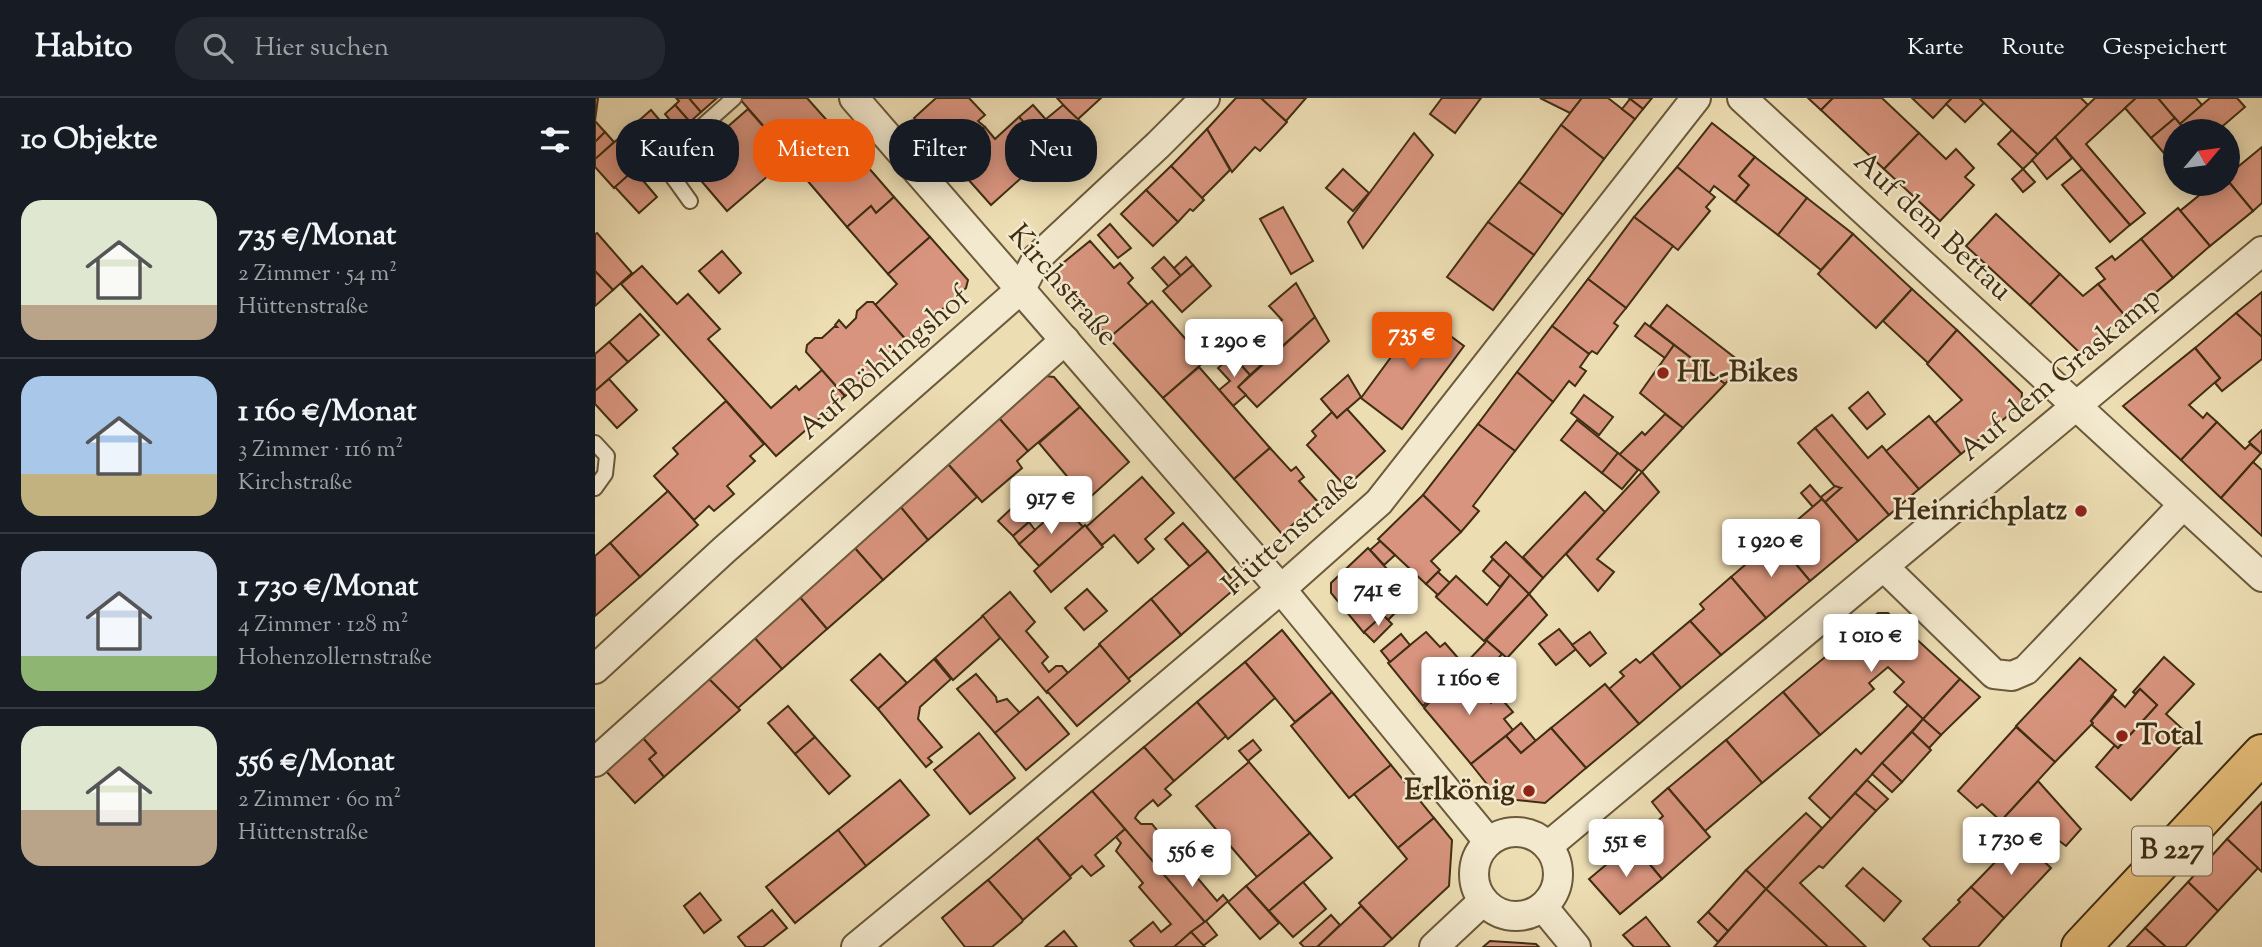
<!DOCTYPE html>
<html lang="de">
<meta charset="utf-8">
<style>
body{margin:0;font-family:"Sorts Mill Goudy",serif;background:#242831;color:#f1f3f6;height:100vh;display:flex;flex-direction:column;font-size:26px;white-space:nowrap}
*{box-sizing:border-box;margin:0}
p{font-size:23px;color:#9ea1a6}
.icon{flex:none;width:38px;height:38px;fill:none;stroke:currentColor;stroke-width:2;stroke-linecap:round;stroke-linejoin:round}
.map{position:relative;flex:1;overflow:hidden}
.sheet{display:flex;flex-direction:column;background:#171b24;width:595px}
.sheet>*{flex:none}
.banner{position:absolute;left:21px;top:21px;width:665px;height:63px;display:flex;gap:14px}
.needle{width:46px;rotate:61deg}
.buttons{position:absolute;left:1568px;top:21px;display:grid;gap:14px}
.buttons a{display:grid;place-items:center;width:77px;height:77px;border-radius:50%;background:#171b24;box-shadow:0 4px 18px #0003;font-size:35px}
.price{position:absolute;translate:-50% -60px;padding:0 16px;border-radius:7px;background:#fff;color:#222;font-size:23px;line-height:46px;filter:drop-shadow(0 2px 4px #0008)}
.price::after{content:'';position:absolute;left:50%;top:42px;width:21px;height:16px;margin-left:-10px;background:inherit;clip-path:polygon(0 0,100% 0,50% 100%)}
.price.on{background:#ea580c;color:#fff}
ul{padding:0;list-style:none}
li{display:flex;align-items:center;gap:21px;height:175px;padding:0 21px}
li+li{border-top:2px solid #363941}
li span{display:grid;place-items:center;flex:none;width:196px;height:140px;border-radius:21px;color:#555}
li>.icon{margin-inline-start:auto}
span .icon{width:84px;height:84px;fill:#fffc;stroke-width:1}
li b{font-size:30px}
h2{display:flex;justify-content:space-between;align-items:center;height:84px;padding:0 21px;font-size:30px}
.tag{padding:0 24px;border-radius:28px;background:#171b24;box-shadow:0 4px 18px #0003;font-size:24px;line-height:63px}
.tag.on{background:#ea580c;color:#fff}
header{display:flex;align-items:center;gap:42px;box-sizing:border-box;height:98px;padding:0 35px;background:#171b24;border-bottom:2px solid #363941}
header strong{font-size:33px}
nav{display:flex;gap:38px;margin-inline-start:auto;font-size:24px}
.search{width:490px;height:63px;background:#242831;display:flex;align-items:center;gap:18px;box-sizing:border-box;padding:0 24px;border-radius:28px;color:#9ea1a6;font-size:26px}
main{display:flex;flex:1;min-height:0}
.map>svg:first-child{display:block}
.building{fill:#d8947e;stroke:#402e13;stroke-width:2}
.lines{fill:none;stroke-linecap:round;stroke-linejoin:round}
.lane-casing{stroke:#6b5a3b;stroke-width:18}
.street-casing{stroke:#6b5a3b;stroke-width:32}
.primary-casing{stroke:#402e13;stroke-width:42}
.lane{stroke:#f3e9ce;stroke-width:14}
.street{stroke:#f3e9ce;stroke-width:28}
.primary{stroke:#e6be7a;stroke-width:38}
.poi-dot{fill:#8f2418;stroke:#f3e9ce;stroke-width:2.5}
.labels{text-anchor:middle;dominant-baseline:central;stroke-width:5;stroke-linejoin:round;paint-order:stroke}
.shield{fill:#f3e9ce;stroke:#76664b;stroke-width:2}
.shield-label{font-size:28px;font-weight:bold;fill:#402e13}
.street-label{font-size:30px;fill:#402e13;stroke:#f3e9ce}
.poi-label{font-size:30px;font-weight:bold;fill:#402e13;stroke:#f3e9ce;text-anchor:start}
</style>
<header>
<strong>Habito</strong>
<div class="search"><svg class="icon" aria-label="search" viewBox="0 0 24 24"><circle cx="10" cy="10" r="6"/><path d="M15 15l6 6"/></svg>Hier suchen</div>
<nav><a>Karte</a><a>Route</a><a>Gespeichert</a></nav>
</header>
<main>
<section class="sheet">
<h2>10 Objekte<svg class="icon" aria-label="filters" viewBox="0 0 24 24"><path d="M4 7h16M4 17h16"/><circle cx="9" cy="7" r="2"/><circle cx="15" cy="17" r="2"/></svg></h2>
<ul>
<li><span style="background:linear-gradient(#dfe7d0 75%,#b9a48a 0)"><svg class="icon" aria-label="home" viewBox="0 0 24 24"><path d="M3 11l9-7 9 7M6 9v11h12V9"/></svg></span><div><b>735 €/Monat</b><p>2 Zimmer · 54 m²</p><p>Hüttenstraße</p></div></li>
<li><span style="background:linear-gradient(#a9c7e8 70%,#c2b280 0)"><svg class="icon" aria-label="home" viewBox="0 0 24 24"><path d="M3 11l9-7 9 7M6 9v11h12V9"/></svg></span><div><b>1 160 €/Monat</b><p>3 Zimmer · 116 m²</p><p>Kirchstraße</p></div></li>
<li><span style="background:linear-gradient(#c9d6e8 75%,#8fb573 0)"><svg class="icon" aria-label="home" viewBox="0 0 24 24"><path d="M3 11l9-7 9 7M6 9v11h12V9"/></svg></span><div><b>1 730 €/Monat</b><p>4 Zimmer · 128 m²</p><p>Hohenzollernstraße</p></div></li>
<li><span style="background:linear-gradient(#dfe7d0 60%,#b9a48a 0)"><svg class="icon" aria-label="home" viewBox="0 0 24 24"><path d="M3 11l9-7 9 7M6 9v11h12V9"/></svg></span><div><b>556 €/Monat</b><p>2 Zimmer · 60 m²</p><p>Hüttenstraße</p></div></li>
</ul>
</section>
<div class="map">
<svg width="1667" height="849" viewBox="0 0 1667 849">
<rect width="100%" height="100%" fill="#edddb3"/>
<filter id="stains"><feTurbulence type="fractalNoise" baseFrequency=".00286" numOctaves="4"/><feColorMatrix values="0 0 0 0 .2 0 0 0 0 .09 0 0 0 0 .02 0 0 0 .5 -.17"/></filter>
<radialGradient id="worn" r=".72"><stop offset=".6" stop-color="#630" stop-opacity="0"/><stop offset="1" stop-color="#630" stop-opacity=".3"/></radialGradient>
<g class="building">
<path d="M0,0H3L0,23L10,34L0,44Z"/>
<path d="M81,0H94L106,14L95,24L80,7L84,3Z"/>
<path d="M94,0H122L106,14Z"/>
<path d="M144,0H212L252,45L213,79Z"/>
<path d="M341,0H374L390,17L383,23L390,29L355,61L319,20Z"/>
<path d="M462,0H506L482,22Z"/>
<path d="M641,0H666L692,24L665,53L660,49L637,74L612,31Z"/>
<path d="M666,0H711L691,23Z"/>
<path d="M847,0H886L860,35L835,16Z"/>
<path d="M945,0H987L975,15Z"/>
<path d="M987,0H1013L1040,21L1009,61L966,27Z"/>
<path d="M1034,0H1057L1048,11Z"/>
<path d="M1213,0H1238L1226,12Z"/>
<path d="M1238,0H1287L1324,35L1289,71L1226,12Z"/>
<path d="M1317,0H1357L1338,20Z"/>
<path d="M1357,0H1384L1389,5L1370,24L1351,6Z"/>
<path d="M1384,0H1486L1493,7L1443,57Z"/>
<path d="M1500,0H1541L1491,46L1550,115L1535,127L1460,39Z"/>
<path d="M1541,0H1563L1580,20L1556,40L1530,10Z"/>
<path d="M1563,0H1601L1607,7L1585,26Z"/>
<path d="M1615,0H1642L1650,9L1622,33H1591L1585,26Z"/>
<path d="M1035,1L1048,11L1040,21L1027,11Z"/>
<path d="M80,7L95,24L84,33L70,16Z"/>
<path d="M438,7L469,42L455,54L424,19Z"/>
<path d="M468,7L487,25L469,42L451,21Z"/>
<path d="M153,11L195,59L132,113L91,65Z"/>
<path d="M56,12L78,38L19,90L0,69V61Z"/>
<path d="M424,19L455,54L396,107L355,61L390,29L400,41Z"/>
<path d="M1580,20L1591,33H1580V68L1556,40Z"/>
<path d="M1117,25L1160,59L1144,78L1154,87L1140,104L1119,88L1114,95L1082,69Z"/>
<path d="M966,27L1009,61L968,117L924,84Z"/>
<path d="M612,31L635,72L607,100L576,68Z"/>
<path d="M1417,32L1443,57L1428,71L1403,46Z"/>
<path d="M10,34L19,44L0,61V44Z"/>
<path d="M819,35L838,57L768,150L753,124Z"/>
<path d="M1324,35L1351,61L1361,51L1379,70L1370,79L1379,87L1345,123L1289,71Z"/>
<path d="M1460,39L1477,60L1452,81L1437,62Z"/>
<path d="M252,45L299,99L281,115L276,108L252,129L211,81Z"/>
<path d="M1667,49V105L1658,113L1633,83V77Z"/>
<path d="M1160,59L1212,100L1183,137L1140,104L1154,87L1144,78Z"/>
<path d="M576,68L609,102L598,113L595,111L583,124L551,92Z"/>
<path d="M1082,69L1120,99L1111,109L1115,113L1083,152L1039,119Z"/>
<path d="M748,71L774,95L758,113L731,90Z"/>
<path d="M1428,71L1440,84L1428,94L1417,81Z"/>
<path d="M1487,71L1535,127L1515,144L1467,87Z"/>
<path d="M39,72L62,99L44,115L20,89Z"/>
<path d="M1633,83L1658,113L1615,148L1585,113L1618,86H1633Z"/>
<path d="M924,84L968,117L939,157L893,124Z"/>
<path d="M551,92L583,124L558,148L526,116Z"/>
<path d="M299,99L335,139L293,176L252,129L276,108L281,115Z"/>
<path d="M1212,100L1258,136L1226,172L1183,137Z"/>
<path d="M688,109L718,163L696,176L665,121Z"/>
<path d="M1583,110L1615,148L1578,180L1546,141Z"/>
<path d="M1401,116L1465,176L1435,207L1371,148Z"/>
<path d="M1039,119L1078,148L1031,210L993,181Z"/>
<path d="M893,124L939,157L898,212L852,179Z"/>
<path d="M515,126L536,150L523,160L503,137Z"/>
<path d="M2,135L37,175L18,192L0,173V136Z"/>
<path d="M1258,136L1317,191L1281,230L1223,176Z"/>
<path d="M335,139L373,182L371,190L312,243L280,207L302,186L293,176Z"/>
<path d="M1546,141L1578,180L1531,219L1503,186L1510,181L1501,170L1517,158L1520,162Z"/>
<path d="M495,143L519,170L525,165L538,180L533,185L553,207L514,240L463,183V169Z"/>
<path d="M127,153L146,175L124,195L104,173Z"/>
<path d="M569,159L586,178L574,189L557,170Z"/>
<path d="M591,159L598,167L586,178L579,170Z"/>
<path d="M598,167L616,188L587,214L568,193Z"/>
<path d="M47,168L82,206L93,196L125,231L113,241L176,310L201,288L204,292L227,272L250,298L181,358L26,186Z"/>
<path d="M0,173L18,192L0,208Z"/>
<path d="M1465,176L1488,198L1503,186L1531,219L1486,256L1435,207Z"/>
<path d="M993,181L1031,210L1019,225L1023,228L1002,256L997,253L994,256L957,228Z"/>
<path d="M701,185L720,219L655,277L645,266L648,263L647,261L678,235L677,231L687,222L674,208Z"/>
<path d="M1317,191L1362,232L1333,265L1288,223Z"/>
<path d="M1667,194V239L1641,215Z"/>
<path d="M557,203L610,263L568,300L514,240Z"/>
<path d="M272,204H278L312,243L250,298L211,254L212,247L220,240H227L239,229H242L240,227L244,222L251,230L261,220L262,213Z"/>
<path d="M1072,207L1148,266L1130,286L1055,228Z"/>
<path d="M1641,215L1667,239V261L1627,293L1620,285L1625,280L1600,250Z"/>
<path d="M45,216L64,237L33,264L14,244Z"/>
<path d="M827,217L869,248L807,331L766,300Z"/>
<path d="M720,219L734,243L662,309L643,289Z"/>
<path d="M1050,225L1079,247L1070,260L1040,238Z"/>
<path d="M957,228L994,256L985,269L991,273L980,288L974,283L958,304L922,274Z"/>
<path d="M1362,232L1427,295L1426,307L1366,356L1340,325L1367,302L1332,266Z"/>
<path d="M14,244L33,264L0,293V256Z"/>
<path d="M1079,247L1130,286L1088,330L1045,295Z"/>
<path d="M1600,250L1625,280L1594,307L1608,320L1612,315L1622,324L1586,362L1528,308Z"/>
<path d="M641,255L648,263L645,266L655,277L643,289L651,297L638,308L624,292L635,283L623,270Z"/>
<path d="M604,269L675,350L639,381L568,300Z"/>
<path d="M922,274L958,304L920,353L883,326Z"/>
<path d="M753,277L766,299L742,320L726,301Z"/>
<path d="M450,278L459,279L485,309L433,353L403,319Z"/>
<path d="M14,281L42,312L22,330L0,306V293Z"/>
<path d="M1273,294L1290,316L1272,331L1254,310Z"/>
<path d="M989,297L1018,319L1004,337L976,315Z"/>
<path d="M131,303L169,346L155,358L160,363L132,388L139,396L119,413L114,408L99,422L59,378L83,356L78,350Z"/>
<path d="M485,309L534,364L492,402L444,345Z"/>
<path d="M752,311L790,353L751,389L712,347L721,338L717,333L737,314L742,320Z"/>
<path d="M1070,316L1088,330L1047,374L1024,357L1047,334L1050,337Z"/>
<path d="M1237,317L1273,360L1287,348L1324,391L1294,417L1220,330Z"/>
<path d="M1334,318L1366,356L1324,391L1291,353Z"/>
<path d="M403,319L433,353L422,363L427,370L387,404L352,365Z"/>
<path d="M982,322L1023,355L1007,375L966,342Z"/>
<path d="M1622,324L1650,351L1655,346L1666,355L1626,400L1586,362Z"/>
<path d="M883,326L920,353L878,408L884,413L866,434L828,397Z"/>
<path d="M1220,330L1294,417L1263,443L1230,404L1246,390H1241L1203,345Z"/>
<path d="M1667,332V355H1666L1654,344Z"/>
<path d="M675,350L696,373L701,369L709,379L704,383L723,404L687,436L639,381Z"/>
<path d="M1023,355L1043,372L1027,391L1007,375Z"/>
<path d="M1658,364L1667,372V438L1626,400Z"/>
<path d="M352,365L382,399L333,442L304,407Z"/>
<path d="M1047,374L1064,394L1002,461L1019,474L1003,493L971,456Z"/>
<path d="M547,379L579,415L550,441L559,451L543,465L519,437L507,447L491,429Z"/>
<path d="M1215,387L1227,401L1218,409L1206,395Z"/>
<path d="M1240,388L1246,390L1230,404L1226,399Z"/>
<path d="M73,393L103,427L45,479L15,445Z"/>
<path d="M990,394L1010,414L948,480L928,459Z"/>
<path d="M828,397L866,434L836,463L845,472L831,486L783,441Z"/>
<path d="M1227,401L1263,443L1215,483L1180,441Z"/>
<path d="M304,407L333,442L288,482L258,448Z"/>
<path d="M468,407L488,429L444,468L424,446Z"/>
<path d="M419,408L434,424L418,438L403,423Z"/>
<path d="M434,424L440,432L424,446L418,438Z"/>
<path d="M588,425L613,453L595,469L570,441Z"/>
<path d="M490,427L508,449L456,494L439,473Z"/>
<path d="M1180,441L1215,483L1171,520L1136,479Z"/>
<path d="M785,443L800,457L789,467L775,452Z"/>
<path d="M911,444L948,480L934,496L896,459Z"/>
<path d="M15,445L45,479L0,518V458Z"/>
<path d="M258,448L288,482L232,531L203,497Z"/>
<path d="M773,450L812,493L801,504L805,510L793,522L788,517L769,535L736,495V485Z"/>
<path d="M613,453L643,488L586,537L556,501Z"/>
<path d="M898,461L915,477L905,489L888,473Z"/>
<path d="M843,474L855,485L841,499L842,496L831,486Z"/>
<path d="M915,477L934,496L889,543L841,499L861,478L892,507Z"/>
<path d="M1136,479L1171,520L1126,557L1095,523L1109,511L1105,506Z"/>
<path d="M492,491L512,513L489,532L470,510Z"/>
<path d="M415,494L440,524L431,533L453,559L447,565L454,574L461,568H467L473,575L452,595L387,518Z"/>
<path d="M934,496L952,517L912,560L891,542Z"/>
<path d="M203,497L232,531L187,571L157,537Z"/>
<path d="M556,501L586,537L533,581L504,546Z"/>
<path d="M1283,515H1293L1365,581L1328,621L1299,594L1309,584L1293,569L1274,585L1279,591L1225,637L1188,594Z"/>
<path d="M788,517L797,526L779,544L769,534Z"/>
<path d="M388,518L405,540L358,582L340,560Z"/>
<path d="M1095,523L1126,557L1086,590L1057,555Z"/>
<path d="M964,531L981,551L961,567L944,546Z"/>
<path d="M687,532L737,594L700,624L650,564Z"/>
<path d="M831,534L845,549L850,545L863,560L857,565L863,571L828,608L793,565Z"/>
<path d="M995,534L1011,555L995,568L977,547Z"/>
<path d="M806,536L815,547L795,564L786,553Z"/>
<path d="M157,537L187,571L143,610L111,578Z"/>
<path d="M891,542L907,556L886,580L876,581L866,570L890,545Z"/>
<path d="M505,547L535,583L482,628L452,593Z"/>
<path d="M1057,555L1086,590L1044,626L1014,591L1029,578L1025,574L1041,561L1045,565Z"/>
<path d="M285,556L312,585L283,611L256,582Z"/>
<path d="M1569,559L1599,586L1571,616L1595,638L1536,702L1501,669L1520,647L1523,650L1562,607L1545,591L1540,596L1538,594Z"/>
<path d="M1485,560L1521,592L1496,623L1498,625L1460,664L1421,628Z"/>
<path d="M339,561L356,581L325,609L323,621L347,649L333,660L337,664L331,669L283,611Z"/>
<path d="M650,564L680,600L633,641L602,604Z"/>
<path d="M866,570L896,605L904,598L918,614L909,621L918,632L876,666L829,610Z"/>
<path d="M381,576L401,599L402,604L412,601L425,615L400,635L362,591Z"/>
<path d="M113,580L145,612L69,679L54,661L61,655L47,639Z"/>
<path d="M1365,581L1385,599L1346,637L1328,621Z"/>
<path d="M1010,586L1044,626L991,670L956,630Z"/>
<path d="M1545,591L1562,607L1523,650L1497,627L1498,625L1496,623L1518,598L1530,609Z"/>
<path d="M737,594L796,667L754,700L696,628Z"/>
<path d="M1188,594L1225,637L1167,685L1131,642Z"/>
<path d="M443,599L474,636L431,672L400,635Z"/>
<path d="M602,604L631,638L579,683L549,649Z"/>
<path d="M1313,607L1328,621L1236,721L1214,700L1261,651L1266,656Z"/>
<path d="M193,608L220,639L200,656L173,625Z"/>
<path d="M1328,621L1346,637L1334,650L1317,634Z"/>
<path d="M926,625L941,643L926,655L911,638Z"/>
<path d="M1421,629L1460,664L1406,723L1387,706L1382,710L1363,693Z"/>
<path d="M956,630L991,670L950,705L903,700L876,666L911,638L926,655Z"/>
<path d="M1317,634L1336,652L1307,684L1287,665Z"/>
<path d="M384,635L420,680L375,716L339,672Z"/>
<path d="M47,639L61,655L54,661L69,679L40,705L10,672Z"/>
<path d="M220,639L255,678L234,696L200,656Z"/>
<path d="M658,642L666,652L653,663L644,653Z"/>
<path d="M1131,642L1167,685L1110,733L1073,690Z"/>
<path d="M549,649L579,683L570,691L576,697L563,708L558,702L544,714L540,720L546,726H557L583,757L565,772L497,693Z"/>
<path d="M654,664L715,735L662,779L601,708Z"/>
<path d="M1287,665L1307,684L1297,694L1277,676Z"/>
<path d="M796,667L839,720L803,750L759,696Z"/>
<path d="M305,682L334,717L271,768L243,732Z"/>
<path d="M1272,682L1293,701L1281,713L1260,695Z"/>
<path d="M1443,683L1486,731L1471,748L1459,739L1442,757L1406,723Z"/>
<path d="M1073,690L1115,739L1067,781L1037,745L1068,718L1057,704Z"/>
<path d="M497,693L530,731L500,757L509,768L496,778L487,768L475,778L442,740Z"/>
<path d="M1260,695L1281,713L1228,770L1224,768L1205,785L1271,849H1233L1171,791Z"/>
<path d="M1667,704V774L1632,741Z"/>
<path d="M1211,715L1227,730L1171,791L1151,772Z"/>
<path d="M839,720L857,742L854,788L797,841L764,805L812,761L803,750Z"/>
<path d="M530,731L610,824L579,849H540L535,843L558,824L566,834L576,826L544,789L548,785L521,753L526,745L521,739Z"/>
<path d="M243,732L271,768L200,825L171,789Z"/>
<path d="M715,735L737,760L674,813L651,788Z"/>
<path d="M1422,738L1456,770L1409,820L1376,789L1411,753L1410,751Z"/>
<path d="M442,740L476,780L428,822L393,782Z"/>
<path d="M1632,741L1663,770L1623,813L1593,784Z"/>
<path d="M1037,745L1067,781L1025,816L994,781Z"/>
<path d="M583,757L622,803L628,797L633,803L610,824L565,772Z"/>
<path d="M1268,770L1306,803L1289,823L1251,788Z"/>
<path d="M1151,772L1171,791L1133,833L1113,814Z"/>
<path d="M393,782L428,822L427,824L397,849H370L347,820Z"/>
<path d="M708,784L731,811L698,839L674,813Z"/>
<path d="M1593,784L1623,813L1590,849H1571L1550,830Z"/>
<path d="M651,788L684,825L665,841L633,804Z"/>
<path d="M1376,789L1409,820L1383,849H1336L1328,841L1365,804L1363,802Z"/>
<path d="M1171,791L1233,849H1119Z"/>
<path d="M105,795L126,822L109,835L89,808Z"/>
<path d="M766,808L797,841L788,849H722Z"/>
<path d="M177,812L192,830L168,849H151L143,839Z"/>
<path d="M1113,814L1133,833L1123,844L1103,824Z"/>
<path d="M736,817L745,827L722,849H709L705,845Z"/>
<path d="M1051,819L1075,849H1039L1028,837Z"/>
<path d="M611,823L622,837L608,848L596,834Z"/>
<path d="M1550,830L1571,849H1532Z"/>
<path d="M469,833L482,849H450Z"/>
<path d="M596,834L610,849H579Z"/>
<path d="M895,843L941,846L944,849H888Z"/>
</g>
<g class="lines">
<g class="lane-casing">
<g id="lane">
<path d="M95,103L67,64L139,0"/>
<path d="M0,345L12,358L10,376L0,390"/>
</g>
</g>
<g class="street-casing">
<g id="street">
<path d="M259,0L686,491L893,743"/>
<path d="M1147,0L1667,479"/>
<path d="M1289,469L1399,576L1417,578L1431,572L1588,407"/>
<path d="M0,571L129,452L426,191L442,160L563,47L610,0"/>
<path d="M0,664L470,242"/>
<circle cx="921" cy="776" r="42"/>
<path d="M953,748L1667,153"/>
<path d="M948,809L981,849"/>
<path d="M261,849L386,746L686,491L784,404L1101,0"/>
<path d="M839,849L888,803"/>
</g>
</g>
<g class="primary-casing">
<path id="primary" d="M1486,849L1667,656"/>
</g>
<use href="#lane" class="lane"/>
<use href="#street" class="street"/>
<use href="#primary" class="primary"/>
</g>
<g class="poi-dot">
<circle cx="1068" cy="275" r="7"/>
<circle cx="1486" cy="413" r="7"/>
<circle cx="1527" cy="638" r="7"/>
<circle cx="934" cy="693" r="7"/>
</g>
<g class="labels">
<rect class="shield" x="1537" y="728.5" width="80" height="49" rx="5"/>
<g class="shield-label">
<text x="1577" y="753">B 227</text>
</g>
<g class="street-label">
<text transform="translate(1337 129) rotate(43)">Auf dem Bettau</text>
<text transform="translate(467 188) rotate(49)">Kirchstraße</text>
<text transform="translate(290 266) rotate(-41)">Auf Böhlingshof</text>
<text transform="translate(1466 277) rotate(-40)">Auf dem Graskamp</text>
<text transform="translate(696 436) rotate(-42)">Hüttenstraße</text>
</g>
<g class="poi-label">
<text x="1082" y="275">HL-Bikes</text>
<text x="1472" y="413" text-anchor="end">Heinrichplatz</text>
<text x="1541" y="638">Total</text>
<text x="920" y="693" text-anchor="end">Erlkönig</text>
</g>
</g>
<rect width="100%" height="100%" filter="url(#stains)"/>
<rect width="100%" height="100%" fill="url(#worn)"/>
</svg>
<div class="buttons">
<a><svg class="needle" viewBox="-14 -14 28 28"><path d="M0-13l5 13h-10z" fill="#e53935"/><path d="M0 13l5-13h-10z" fill="#9ea1a6"/></svg></a>
</div>
<b class="price on" style="left:817px;top:274px">735 €</b>
<b class="price" style="left:639px;top:281px">1 290 €</b>
<b class="price" style="left:456px;top:438px">917 €</b>
<b class="price" style="left:1176px;top:481px">1 920 €</b>
<b class="price" style="left:783px;top:530px">741 €</b>
<b class="price" style="left:1276px;top:576px">1 010 €</b>
<b class="price" style="left:874px;top:619px">1 160 €</b>
<b class="price" style="left:1416px;top:779px">1 730 €</b>
<b class="price" style="left:1031px;top:781px">551 €</b>
<b class="price" style="left:597px;top:791px">556 €</b>
<div class="banner">
<a class="tag">Kaufen</a>
<a class="tag on">Mieten</a>
<a class="tag">Filter</a>
<a class="tag">Neu</a>
</div>
</div>
</main>
